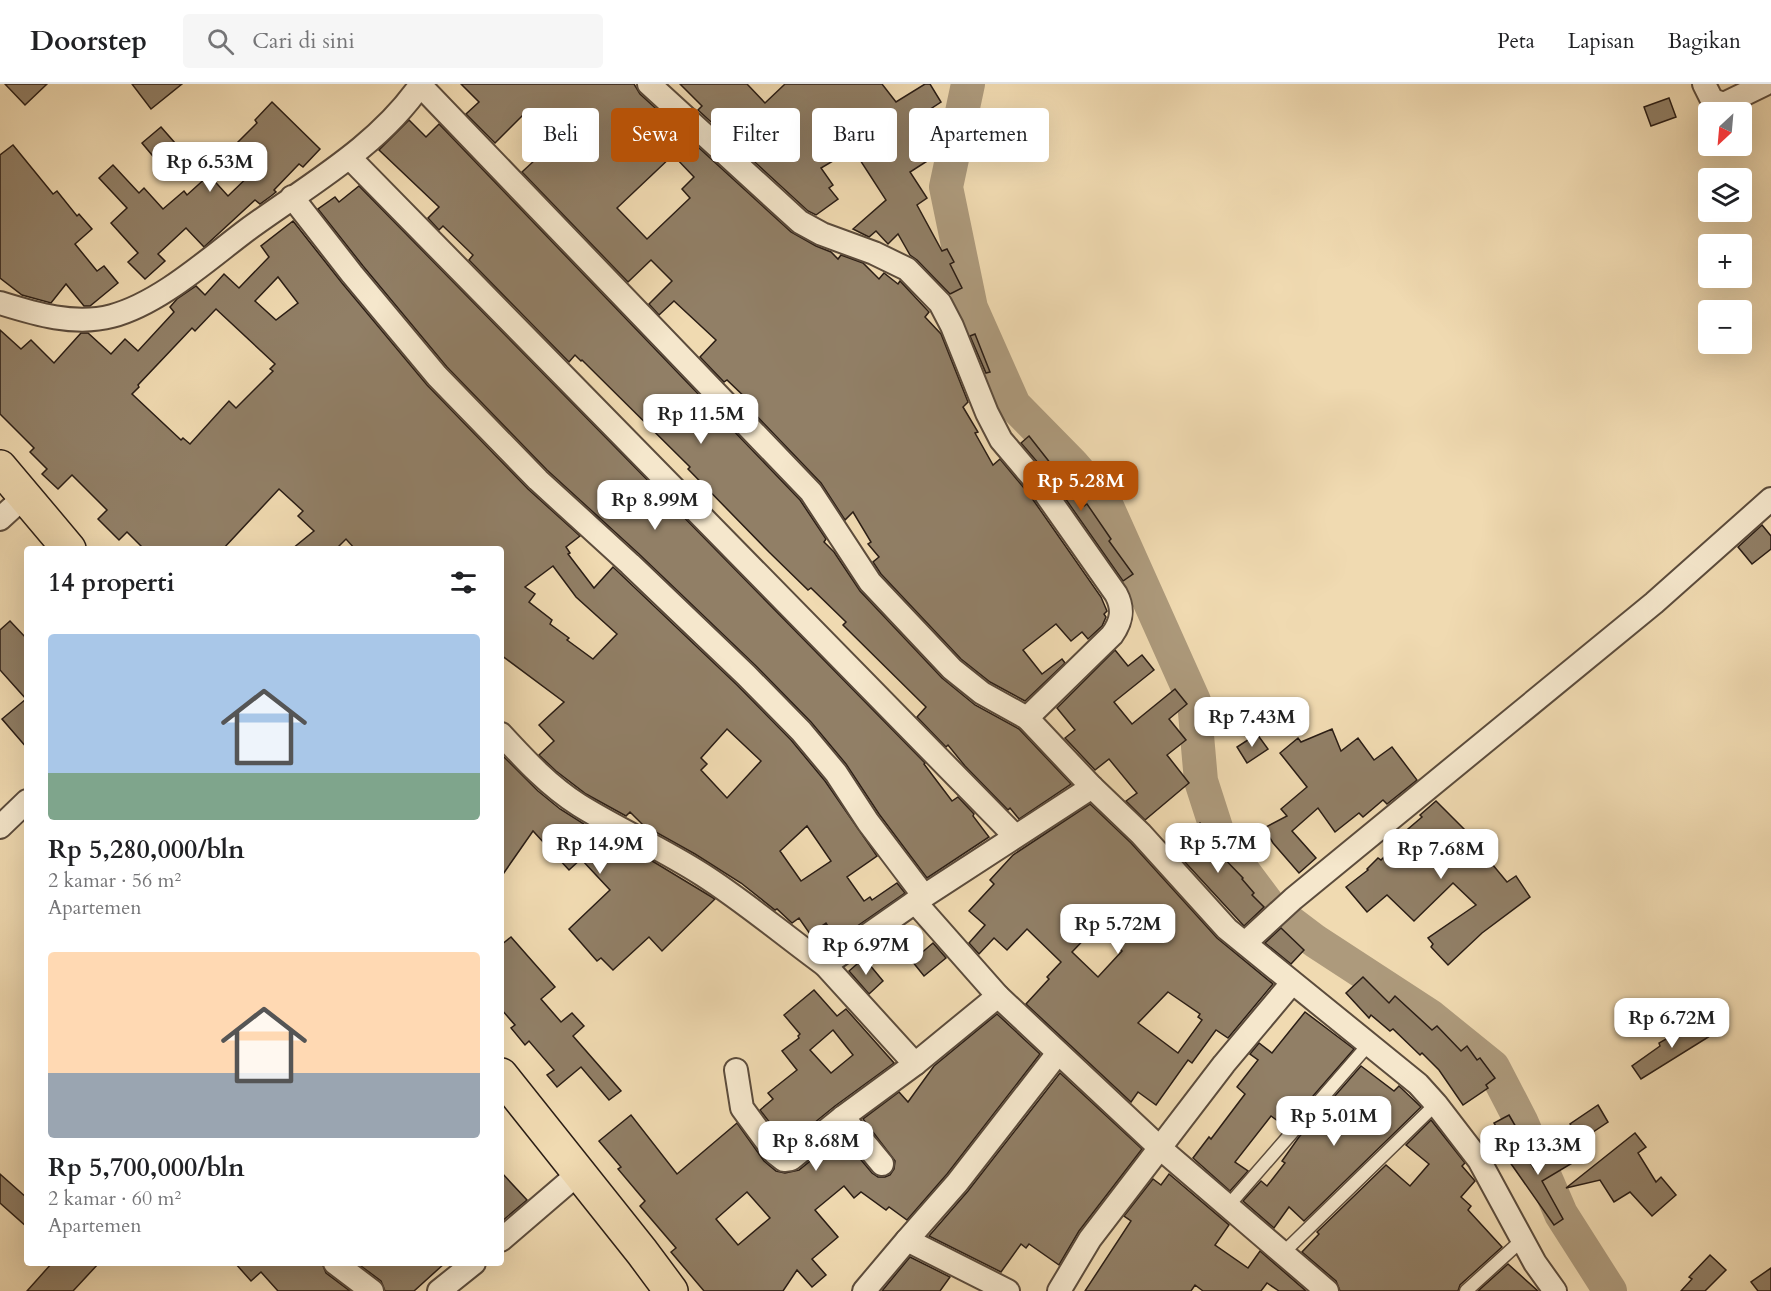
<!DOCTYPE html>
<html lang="id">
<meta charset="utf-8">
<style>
body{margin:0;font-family:Cardo,serif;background:#f6f6f6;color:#202124;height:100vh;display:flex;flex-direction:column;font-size:22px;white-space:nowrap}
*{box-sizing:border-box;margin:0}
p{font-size:20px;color:#757577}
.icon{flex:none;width:33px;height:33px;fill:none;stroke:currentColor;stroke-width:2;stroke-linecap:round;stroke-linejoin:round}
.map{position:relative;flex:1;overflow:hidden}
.side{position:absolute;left:24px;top:462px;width:480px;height:720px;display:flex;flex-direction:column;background:#fff;border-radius:6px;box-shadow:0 6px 24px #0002}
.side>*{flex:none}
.guide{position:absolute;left:522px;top:24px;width:570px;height:54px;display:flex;gap:12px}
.needle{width:39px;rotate:206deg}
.fabs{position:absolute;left:1698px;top:18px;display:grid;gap:12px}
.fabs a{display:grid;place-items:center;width:54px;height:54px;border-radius:6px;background:#fff;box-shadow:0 6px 24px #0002;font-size:30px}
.price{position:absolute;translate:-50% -51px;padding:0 14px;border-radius:12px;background:#fff;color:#222;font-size:20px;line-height:39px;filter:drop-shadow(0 2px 3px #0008)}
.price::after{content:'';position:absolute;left:50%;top:36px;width:18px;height:14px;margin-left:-9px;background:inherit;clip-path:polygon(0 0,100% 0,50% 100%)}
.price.active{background:#b45309;color:#fff}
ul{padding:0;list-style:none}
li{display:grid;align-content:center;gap:12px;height:318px;padding:0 24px}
li span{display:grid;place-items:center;height:186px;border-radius:6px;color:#555}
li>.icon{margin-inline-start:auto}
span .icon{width:108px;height:108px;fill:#fffc;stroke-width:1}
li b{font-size:26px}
h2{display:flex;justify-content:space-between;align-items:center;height:72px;padding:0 24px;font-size:26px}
.pill{padding:0 21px;border-radius:6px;background:#fff;box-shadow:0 6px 24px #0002;font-size:21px;line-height:54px}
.pill.active{background:#b45309;color:#fff}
header{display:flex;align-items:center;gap:36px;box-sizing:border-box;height:84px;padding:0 30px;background:#fff;border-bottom:2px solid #e0e0e0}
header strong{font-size:28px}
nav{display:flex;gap:33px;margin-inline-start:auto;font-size:21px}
.search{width:420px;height:54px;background:#f6f6f6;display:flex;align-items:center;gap:15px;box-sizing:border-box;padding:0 21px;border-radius:6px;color:#757577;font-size:22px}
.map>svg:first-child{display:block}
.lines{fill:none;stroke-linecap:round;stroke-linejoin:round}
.river{stroke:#ad9a7c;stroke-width:34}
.building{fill:#917f66;stroke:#2a1d15;stroke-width:1.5;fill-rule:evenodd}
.service-casing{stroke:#5c4c3c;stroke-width:15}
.minor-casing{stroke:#5c4c3c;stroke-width:26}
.primary-casing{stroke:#2a1d15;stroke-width:36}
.service{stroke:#f5e7cc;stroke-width:12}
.minor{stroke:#f5e7cc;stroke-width:22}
.primary{stroke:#f0dab1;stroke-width:33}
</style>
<header>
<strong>Doorstep</strong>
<div class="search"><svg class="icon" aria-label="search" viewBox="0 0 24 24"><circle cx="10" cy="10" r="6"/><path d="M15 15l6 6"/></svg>Cari di sini</div>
<nav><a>Peta</a><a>Lapisan</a><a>Bagikan</a></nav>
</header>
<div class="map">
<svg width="1771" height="1207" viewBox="0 0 1771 1207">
<rect width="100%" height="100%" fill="#f0dab1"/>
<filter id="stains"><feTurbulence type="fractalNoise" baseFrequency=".00333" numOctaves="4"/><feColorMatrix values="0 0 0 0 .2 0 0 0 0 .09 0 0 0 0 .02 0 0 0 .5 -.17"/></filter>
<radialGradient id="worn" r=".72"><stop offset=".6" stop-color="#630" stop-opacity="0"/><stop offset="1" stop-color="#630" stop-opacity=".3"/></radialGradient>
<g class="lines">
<path class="river" d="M968,0L946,103L971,224L1014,321L1072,380L1105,418L1194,617L1201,697L1220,756L1270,823L1315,857L1430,932L1493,983L1521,1037L1561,1130L1610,1207"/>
</g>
<g class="building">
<path d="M5,0H47L25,21Z"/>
<path d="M132,0H182L151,25Z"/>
<path d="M461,0H634L640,10L791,148L816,162L831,168L838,175L841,171L863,179L879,195L884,189L898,200L900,197L929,228L925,233L941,250L968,318L963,323L978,348L975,349L993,381L1000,375L1029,410L1101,513L1107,527L1104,530L1106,533L1102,542L1088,555L1082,548L1071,557L1056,540L1023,566L1042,590L1062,575L1065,579L1025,617L990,598L961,575L881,490L873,478L879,473L868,460L871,458L853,428L845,436L821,399L749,324L753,321L727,296L724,298L700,273L716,256L674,217L659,231L649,220L672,197L651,176L628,198L522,88L549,63L543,56L545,54L522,32L495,59L466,30L479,18ZM673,71L694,93L682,105L690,114L647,155L617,124Z"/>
<path d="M680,0H747L765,19L785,0H882L896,18L925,0H930L941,18L929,26L941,44L921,57L932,74L910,88L927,114L917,121L942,167L947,165L954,178L950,180L962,204L950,210L917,176L910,171L898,150L888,160L876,147L869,153L853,145L886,116L853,65L821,84L833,101L829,104L838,115L816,131L808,127L698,26L702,22Z"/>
<path d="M1669,14L1676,33L1651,42L1644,23Z"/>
<path d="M272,18L320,65L303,83L299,80L274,106L276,108L271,112L260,120L255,116L204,163L186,144L158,170L165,177L145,195L128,178L138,169L111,139L127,124L99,94L113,81L139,109L144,104L163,125L184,107L187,111L209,91L228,112L258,83L235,61L257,39L255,36Z"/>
<path d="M409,36L426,53L439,40L800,416L826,455L824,458L834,468L860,507L942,594L975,621L1019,645L1071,700L1019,735L1010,724L1008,726L965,682L948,661L946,663L917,633L926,623L843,541L846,538L811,504L808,506L769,468L688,385L690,383L582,276L581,277L575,271L569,278L469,176L473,171L443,142L439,146L428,134L439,123L379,66Z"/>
<path d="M161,43L182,67L162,83L142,59Z"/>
<path d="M13,61L53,110L57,107L77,132L79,130L92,145L75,160L97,187L104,182L118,199L90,222H84L66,200L51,219L22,211L0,194V71Z"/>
<path d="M359,102L925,679L924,680L952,717L958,713L974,730L973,732L989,753L927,794L879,730L846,680L811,638L755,581L639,470L547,386L447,283L363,182L318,125L335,113L339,118Z"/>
<path d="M293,137L342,199L427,301L528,405L580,452L566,463L570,469L568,470L594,504L613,483L737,601L791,656L825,697L877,772L847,793L864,817L870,813L872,816L897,799L905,809L837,856L826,839L810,850L799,834L792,839L777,825L775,826L741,799L695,770L643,741L630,728L626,732L586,710L556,687L539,671L554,657L539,641L564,618L501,571V465H355L346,455L336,465H292L314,447L298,432L303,427L279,405L223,465H144L127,448L119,456L98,435L107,426L72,391L58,405L42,390L47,385L30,368L34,364L0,330V246L21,265L31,256L54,279L81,249H88L111,270L125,255L138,267L174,228L170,223L177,215L196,202L205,211L224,190L239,204L269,173L261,162ZM278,193L298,219L276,236L255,217ZM216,225L275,280L270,285L273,287L236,324L229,317L190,360L183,354L181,356L132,310L139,303L138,301L192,244L195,247ZM553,482L576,513L617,550L593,575L567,556L569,554L550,540L552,536L529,518L535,510L525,503ZM727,645L761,677L727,714L701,686L707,680L701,674ZM807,742L831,777L801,797L780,767Z"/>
<path d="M975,250L990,288L986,289L970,252Z"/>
<path d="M1029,352L1084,422L1087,420L1111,455L1109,457L1133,490L1123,497L1051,394L1021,359Z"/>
<path d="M1762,441L1771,452V465L1752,480L1738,463Z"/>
<path d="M10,537L27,555V664L2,635L26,615L0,586V546Z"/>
<path d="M1115,566L1128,582L1142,571L1154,586L1114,618L1132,640L1175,605L1187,620L1169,635L1186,656L1167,671L1189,699L1145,736L1126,717L1137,709L1109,675L1095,686L1065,654L1075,646L1057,624Z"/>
<path d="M1332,645L1341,667L1358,654L1374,676L1392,663L1417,696L1387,720L1383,716L1363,733L1359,729L1335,748L1318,724L1292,747L1316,774L1299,789L1273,759L1264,744L1287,732L1281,725L1307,703L1280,669L1298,654L1301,658Z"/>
<path d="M1257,650L1268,665L1247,679L1237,663Z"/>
<path d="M501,670L538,707L560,725L584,740L602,759L608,753L621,760L637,778L644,772L715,815L662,867L649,853L613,886L601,874L597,877L569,845L610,806L581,775L569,786L533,747L501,793Z"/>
<path d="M1436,717L1480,761L1478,763L1507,798L1516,792L1530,813L1482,849L1448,881L1431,863L1433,860L1428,854L1476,821L1453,799L1414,837L1387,811L1367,828L1346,803L1368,786L1367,785L1378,774L1381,776L1404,753L1401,751L1422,733L1420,731Z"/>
<path d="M1090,720L1131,759L1217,854L1273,900L1228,954L1216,946L1192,979L1188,976L1156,1021L1138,1008L1131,1018L1026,920L1049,895L1047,893L1061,878L1027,845L1007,866L994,854L979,870L969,859L985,841L969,827L994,800L990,796L1013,771ZM1096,843L1122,867L1098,893L1072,868ZM1168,908L1200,930L1198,933L1202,936L1178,969L1138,939Z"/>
<path d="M1200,739L1220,761L1215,765L1243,794L1242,795L1254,809L1252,811L1264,823L1244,842L1172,764Z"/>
<path d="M1281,844L1304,866L1291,880L1265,859Z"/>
<path d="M511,853L555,903L541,915L561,938L572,929L584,942L573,952L621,1007L609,1016L581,983L557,1003L547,991L554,986L529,957L525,961L511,944L515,941L501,925V861Z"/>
<path d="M933,859L946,874L924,892L912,877Z"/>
<path d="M864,874L883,897L869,910L849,887Z"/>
<path d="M1363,893L1389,919L1395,912L1432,946L1437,942L1461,967L1467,962L1477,976L1480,974L1495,994L1486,1001L1488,1004L1463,1021L1439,986L1422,969L1420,971L1393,945L1390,947L1371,931L1369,934L1346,909Z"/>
<path d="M814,906L837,932L846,925L894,979L835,1022L787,1061L760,1026L773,1015L768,1009L797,986L782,967L799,954L798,952L800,950L784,931ZM833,946L853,971L831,989L810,966Z"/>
<path d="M1305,928L1354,965L1286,1043L1271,1032L1235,1078L1248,1087L1230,1107L1193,1074L1209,1053L1211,1055L1245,1010L1237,1003L1258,976L1250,970L1259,959L1272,969Z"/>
<path d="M997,930L1040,970L947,1090L907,1136L889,1123L886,1126L861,1108L854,1114L844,1102L815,1126L838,1153L812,1175L826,1191L812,1203L797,1186L783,1207H704L671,1168L676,1164L640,1122L645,1117L618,1085L621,1083L599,1057L631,1031L677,1090L737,1039L764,1077L776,1087L785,1089L799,1086L841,1052L872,1089L878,1093H885L890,1091L894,1085L895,1077L863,1035L899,1008L908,1018L934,982ZM747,1108L770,1134L738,1161L716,1135Z"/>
<path d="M1699,936L1710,952L1641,995L1632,982L1660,962L1659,959Z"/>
<path d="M1361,982L1394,1007L1399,1002L1421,1023L1304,1137L1289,1123L1274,1144L1243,1117L1261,1097L1267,1102L1285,1079L1282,1077L1299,1053Z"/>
<path d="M1060,989L1142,1065L1079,1147L1059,1181L1029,1160L1026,1164L1021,1160L1001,1188L929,1152L968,1107Z"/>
<path d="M1598,1021L1608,1038L1581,1056L1570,1040Z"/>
<path d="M1509,1031L1520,1050L1505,1058L1494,1039Z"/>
<path d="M1431,1036L1465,1079L1462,1082L1475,1097L1461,1113L1471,1122L1468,1126L1502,1163L1460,1201L1458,1207H1340L1336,1197L1302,1168L1319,1150L1317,1148L1386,1081L1410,1102L1429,1080L1406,1061Z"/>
<path d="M1635,1049L1646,1063L1638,1069L1656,1098L1661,1093L1676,1111L1652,1132L1630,1108L1614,1118L1600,1096L1566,1104Z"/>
<path d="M1518,1057L1534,1085L1567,1066L1574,1078L1542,1097L1563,1135L1554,1141L1502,1067Z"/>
<path d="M501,1088L527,1116L501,1138Z"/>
<path d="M0,1090L27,1114V1143L0,1119Z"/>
<path d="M1169,1090L1229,1141L1215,1161L1248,1184L1260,1167L1306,1207H1279L1267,1199L1261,1207H1203L1195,1201L1191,1207H1085L1131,1137L1124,1132L1153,1095L1161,1101Z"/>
<path d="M1710,1171L1726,1186L1705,1207H1681L1692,1195L1689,1193Z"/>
<path d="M910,1173L950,1193L940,1207H882Z"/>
<path d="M52,1179H99L73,1207H27Z"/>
<path d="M235,1179H322L326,1189L350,1207H278L261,1188L251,1197Z"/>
<path d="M357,1179H445L414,1207H385L381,1197Z"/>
<path d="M1508,1180L1538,1207H1478Z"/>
<path d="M1771,1184V1207H1758L1751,1198Z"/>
</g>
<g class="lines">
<g class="service-casing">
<g id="service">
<path d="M1228,1122L1369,960"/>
<path d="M1283,1169L1436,1020"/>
<path d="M1466,1207L1522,1156"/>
</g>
</g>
<g class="minor-casing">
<g id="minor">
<path d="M649,0L800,138L822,150L874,169L907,185L940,219L952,242L987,329L1001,356L1040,402L1116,510C1124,525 1122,537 1112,551L1027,634"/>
<path d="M1704,0L1712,16L1724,20L1765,0"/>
<path d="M420,1L811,408L870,498L952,585L982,609L1027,634L1092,703L1141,750L1227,845L1418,1000L1436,1020L1479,1076L1535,1179L1555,1207"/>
<path d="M350,74L1015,752"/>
<path d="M292,113L352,190L437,292L538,396L630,480L746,591L801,647L836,689L868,738L924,812"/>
<path d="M0,219C35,230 75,242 112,232C160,219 207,176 247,146C307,102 378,63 421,0"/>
<path d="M0,435L25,412"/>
<path d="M501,650C525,676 549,702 579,721C619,746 663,765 703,791C745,818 784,851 825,881L915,818L1092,703"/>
<path d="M0,743L27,717"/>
<path d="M915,818L998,912"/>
<path d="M1245,859L1293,815L1654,519L1771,415"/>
<path d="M825,881L915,980L998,912L1160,1064L1327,1207"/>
<path d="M736,986L742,1024L775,1069L784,1076L791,1075L843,1033L915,980"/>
<path d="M843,1033L882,1080"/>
<path d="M501,1156L579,1089"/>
<path d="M907,1156L957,1099L1058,969"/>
<path d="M335,1179L372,1207"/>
<path d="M439,1207L474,1179"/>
<path d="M864,1207L907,1156L1008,1207"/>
<path d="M1059,1207L1090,1155L1224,980L1292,899"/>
</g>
</g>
<g class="primary-casing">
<g id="primary">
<path d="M0,383L69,465"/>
<path d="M501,991L642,1168L671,1207"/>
</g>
</g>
<use href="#service" class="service"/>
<use href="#minor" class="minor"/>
<use href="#primary" class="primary"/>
</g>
<rect width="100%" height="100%" filter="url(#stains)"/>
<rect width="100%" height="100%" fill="url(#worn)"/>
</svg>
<div class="fabs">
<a><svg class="needle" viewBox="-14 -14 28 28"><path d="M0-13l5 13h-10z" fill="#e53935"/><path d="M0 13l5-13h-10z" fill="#757577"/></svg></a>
<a><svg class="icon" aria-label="layers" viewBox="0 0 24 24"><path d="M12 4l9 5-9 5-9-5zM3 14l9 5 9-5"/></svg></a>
<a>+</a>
<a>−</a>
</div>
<b class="price" style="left:210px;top:109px">Rp 6.53M</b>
<b class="price" style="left:701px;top:361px">Rp 11.5M</b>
<b class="price active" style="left:1081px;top:428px">Rp 5.28M</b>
<b class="price" style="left:655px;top:447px">Rp 8.99M</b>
<b class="price" style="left:1252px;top:664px">Rp 7.43M</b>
<b class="price" style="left:1218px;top:790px">Rp 5.7M</b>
<b class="price" style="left:600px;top:791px">Rp 14.9M</b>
<b class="price" style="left:1441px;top:796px">Rp 7.68M</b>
<b class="price" style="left:1118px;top:871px">Rp 5.72M</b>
<b class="price" style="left:866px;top:892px">Rp 6.97M</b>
<b class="price" style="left:1672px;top:965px">Rp 6.72M</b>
<b class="price" style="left:1334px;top:1063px">Rp 5.01M</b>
<b class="price" style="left:816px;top:1088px">Rp 8.68M</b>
<b class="price" style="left:1538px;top:1092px">Rp 13.3M</b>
<div class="guide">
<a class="pill">Beli</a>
<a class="pill active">Sewa</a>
<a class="pill">Filter</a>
<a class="pill">Baru</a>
<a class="pill">Apartemen</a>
</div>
<section class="side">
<h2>14 properti<svg class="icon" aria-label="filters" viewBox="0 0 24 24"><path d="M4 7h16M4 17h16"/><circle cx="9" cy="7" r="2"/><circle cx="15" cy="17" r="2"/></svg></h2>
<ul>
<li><span style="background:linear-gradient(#a9c7e8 75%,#7fa58c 0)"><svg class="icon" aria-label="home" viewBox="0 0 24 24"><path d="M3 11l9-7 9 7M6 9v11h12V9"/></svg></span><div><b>Rp 5,280,000/bln</b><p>2 kamar · 56 m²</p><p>Apartemen</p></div></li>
<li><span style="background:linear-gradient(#ffd9b3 65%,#9aa5b1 0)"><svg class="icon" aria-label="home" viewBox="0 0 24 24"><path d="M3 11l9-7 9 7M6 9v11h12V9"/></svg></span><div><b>Rp 5,700,000/bln</b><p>2 kamar · 60 m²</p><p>Apartemen</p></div></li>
</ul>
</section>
</div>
